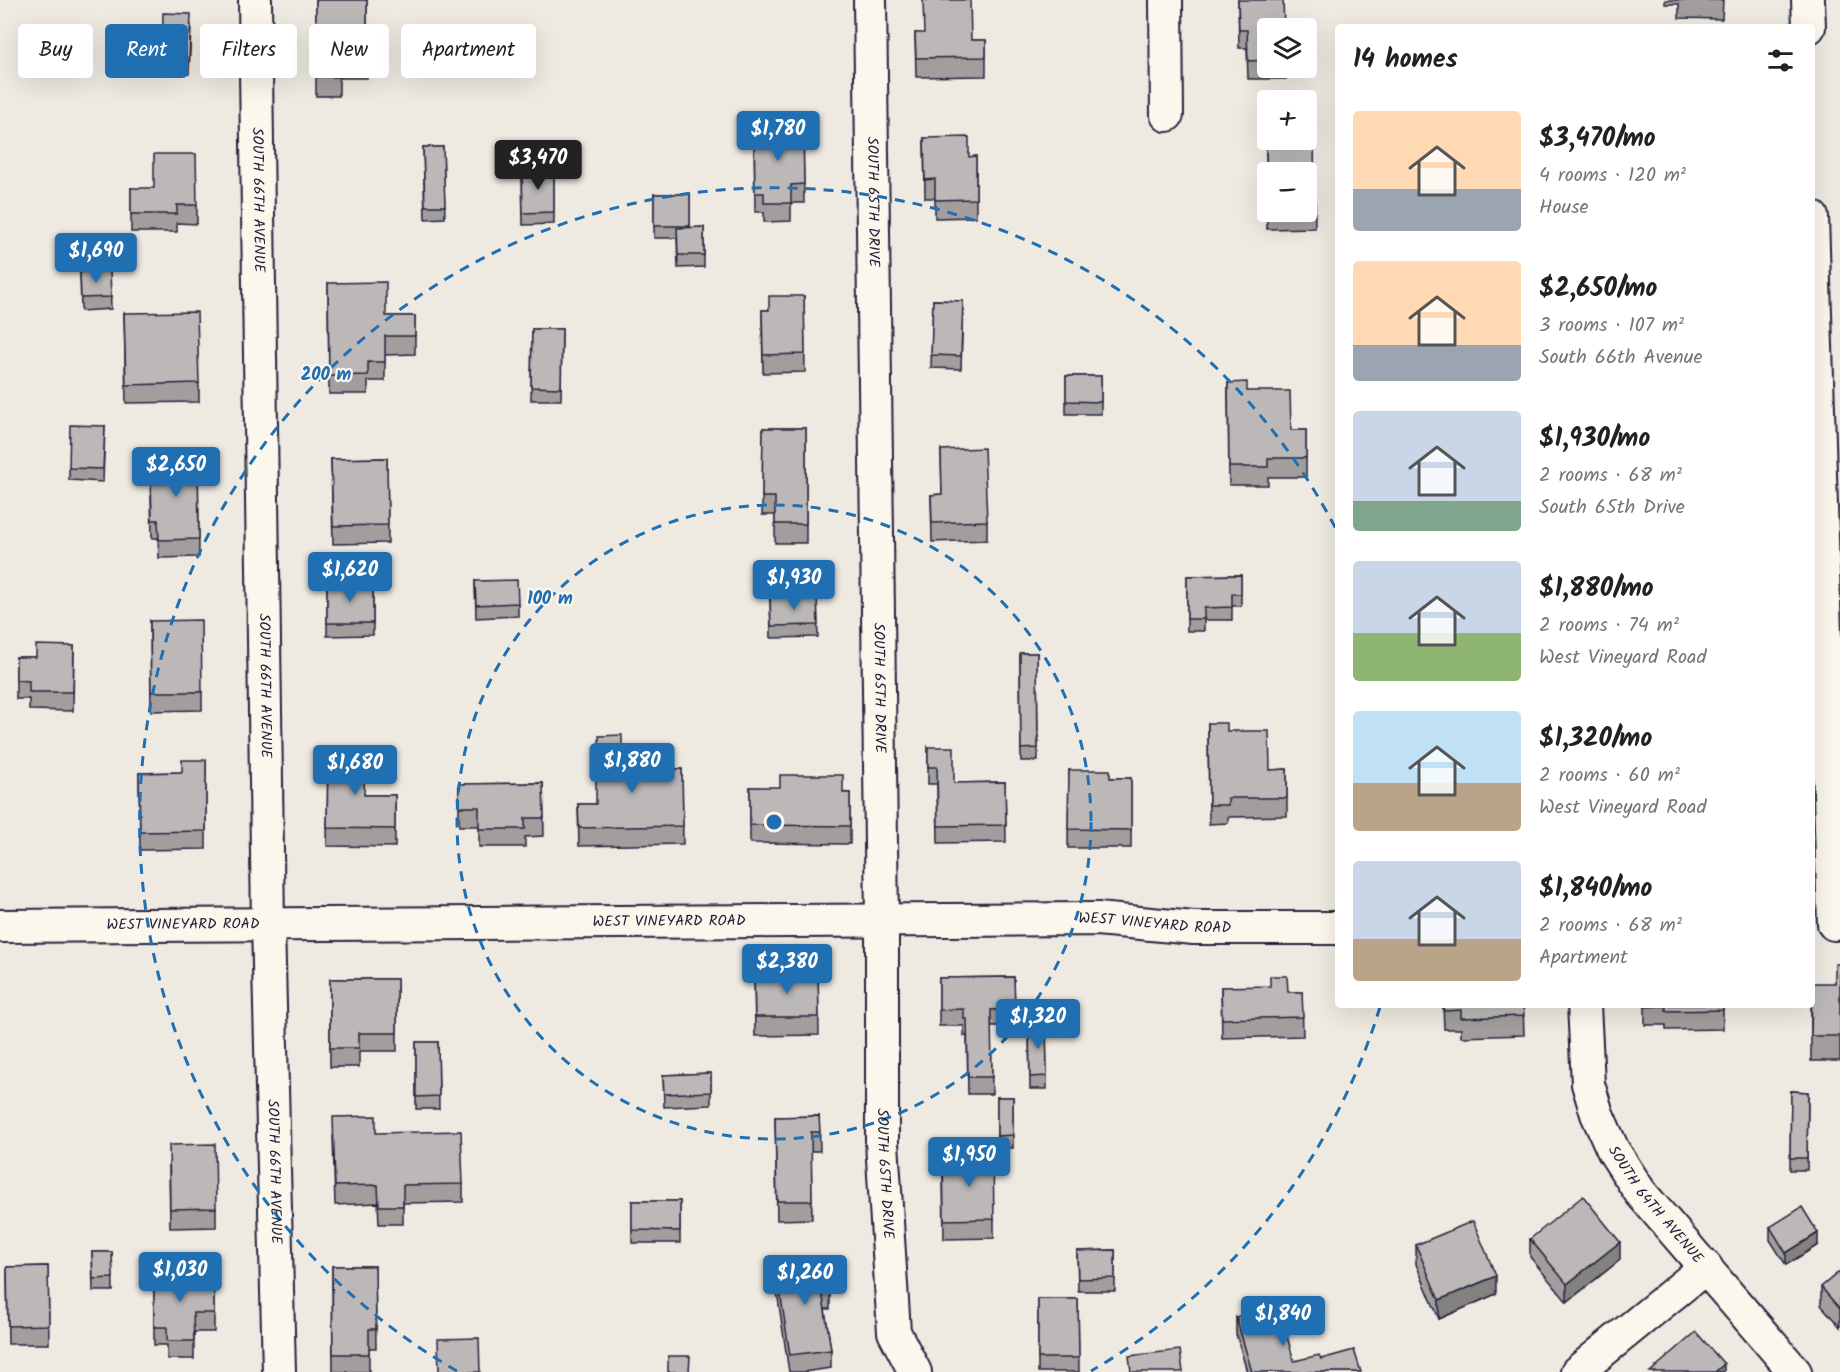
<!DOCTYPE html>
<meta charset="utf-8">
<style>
body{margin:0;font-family:Kalam,sans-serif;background:#f2f2f2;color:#222;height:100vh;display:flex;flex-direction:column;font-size:22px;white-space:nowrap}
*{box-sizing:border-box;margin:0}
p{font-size:20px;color:#767676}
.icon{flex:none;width:33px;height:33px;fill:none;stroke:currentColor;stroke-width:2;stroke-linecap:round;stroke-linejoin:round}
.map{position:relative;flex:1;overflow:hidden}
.sheet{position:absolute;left:1335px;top:24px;width:480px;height:984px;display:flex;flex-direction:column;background:#fff;border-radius:6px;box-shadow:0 6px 24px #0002}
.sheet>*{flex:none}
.top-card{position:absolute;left:18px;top:24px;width:570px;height:54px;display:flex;gap:12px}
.tools{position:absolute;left:1257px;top:18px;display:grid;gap:12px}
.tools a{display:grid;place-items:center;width:60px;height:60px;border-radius:6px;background:#fff;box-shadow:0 6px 24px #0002;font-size:30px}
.price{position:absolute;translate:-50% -51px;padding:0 14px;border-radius:6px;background:#1f6fb2;color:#fff;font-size:20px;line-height:39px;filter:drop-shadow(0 2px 3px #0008)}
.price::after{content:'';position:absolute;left:50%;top:36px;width:18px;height:14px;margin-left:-9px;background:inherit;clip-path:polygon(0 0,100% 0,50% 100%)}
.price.active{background:#222;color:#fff}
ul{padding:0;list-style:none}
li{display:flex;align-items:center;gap:18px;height:150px;padding:0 18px}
li span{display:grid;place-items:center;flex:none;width:168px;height:120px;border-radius:6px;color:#555}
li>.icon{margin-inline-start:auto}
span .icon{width:72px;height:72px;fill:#fffc;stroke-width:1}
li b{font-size:26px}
h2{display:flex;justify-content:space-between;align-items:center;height:72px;padding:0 18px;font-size:26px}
.chip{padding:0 21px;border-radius:6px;background:#fff;box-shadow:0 6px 24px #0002;font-size:21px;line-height:54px}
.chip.active{background:#1f6fb2;color:#fff}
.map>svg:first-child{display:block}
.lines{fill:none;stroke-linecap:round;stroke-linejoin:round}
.minor-casing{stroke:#22223b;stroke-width:36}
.minor{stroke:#fbf7ec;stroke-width:32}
.wall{fill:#a29e9e;stroke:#22223b;stroke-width:1.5;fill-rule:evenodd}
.shaded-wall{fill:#848181;stroke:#22223b;stroke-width:1.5}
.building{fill:#bcb8b8;stroke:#22223b;stroke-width:1.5}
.ring{fill:none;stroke:#1f6fb2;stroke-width:3;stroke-dasharray:10 8}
.labels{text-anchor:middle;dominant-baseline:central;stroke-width:4.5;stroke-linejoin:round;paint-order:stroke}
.street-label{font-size:15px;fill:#22223b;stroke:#fbf7ec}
.centre{fill:#1f6fb2;stroke:#fbf7ec;stroke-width:3}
.ring-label{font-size:18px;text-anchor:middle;font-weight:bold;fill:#1f6fb2;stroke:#fbf7ec;stroke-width:4.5;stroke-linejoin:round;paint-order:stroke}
</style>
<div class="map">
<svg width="1840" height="1372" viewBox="0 0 1840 1372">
<rect width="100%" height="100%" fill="#eeeae2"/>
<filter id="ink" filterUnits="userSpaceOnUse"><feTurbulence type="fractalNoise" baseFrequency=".0167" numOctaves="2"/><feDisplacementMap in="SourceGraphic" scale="12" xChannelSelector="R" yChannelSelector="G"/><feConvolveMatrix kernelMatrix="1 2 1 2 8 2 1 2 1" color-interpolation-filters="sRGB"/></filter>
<g filter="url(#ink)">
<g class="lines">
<g class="minor-casing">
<g id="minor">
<path id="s1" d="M255,0L268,924L279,1372"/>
<path id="s2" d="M870,0L882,920V1143L894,1332L915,1372"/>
<path d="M1166,0L1167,115"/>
<path d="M1808,0L1809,27"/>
<path d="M1812,217L1834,924"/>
<path id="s3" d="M0,926L1097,919L1194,928H1338"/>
<path id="s4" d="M1584,1005L1588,1084L1597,1114L1613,1150L1640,1192L1795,1372"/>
<path d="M1577,1372L1706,1267"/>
</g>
</g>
<use href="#minor" class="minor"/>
</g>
<g class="wall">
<path d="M316,0H367V78H339V96H316Z"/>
<path d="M1238,0L1268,28V68H1286V79H1248L1247,48H1239Z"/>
<path d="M1665,0H1723L1722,19L1679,18V4H1665Z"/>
<path d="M191,26L189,74L162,73V61Z"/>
<path d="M915,33L971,40H986V76L916,77Z"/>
<path d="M803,127L804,203H791V221L764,222V212H755L754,128Z"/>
<path d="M924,138L969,157L976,156V217L935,218V198H925Z"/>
<path d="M1314,140L1315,228L1267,229L1266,141ZM1268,172H1306V212H1268Z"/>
<path d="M423,147H443L445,218L425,219Z"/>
<path d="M522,170H554V224L523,225Z"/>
<path d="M131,188L197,205V224L177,223V232H131Z"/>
<path d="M654,194H690V228L704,227V267L678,268L677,238H654Z"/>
<path d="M110,271L111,309L81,311L80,272Z"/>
<path d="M328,283L386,316H415V354L385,355V381H368V394H329Z"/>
<path d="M804,296L805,372L763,373L762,310H769Z"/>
<path d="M933,300L963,301L961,369L931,368Z"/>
<path d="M124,313L199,383V402L126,403Z"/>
<path d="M532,329H562L561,400H531Z"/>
<rect x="1066" y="376" width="35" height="38"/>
<path d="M1228,383L1291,430H1306V477H1268V485H1229Z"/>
<path d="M105,426L103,482L69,480V468Z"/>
<path d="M763,428H806V543H775V515H762Z"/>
<path d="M941,450L987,521V540L932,542L931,495L942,494Z"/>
<path d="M198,457L199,557L159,558L158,538H152L151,497L158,478Z"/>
<path d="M387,458L388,543L333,544L331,459Z"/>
<path d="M1241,575V606H1232V620H1204V631H1187V576Z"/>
<path d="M475,581L518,603V616L476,618Z"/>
<path d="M327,583H373V635L327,636Z"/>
<path d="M817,595L818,637L771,638L770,596Z"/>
<path d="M150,621L202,692V710L151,711Z"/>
<path d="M74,646L73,711L29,710V699H16V657H36Z"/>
<path d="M1020,653H1037L1038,761H1021Z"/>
<path d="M1208,723L1227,731L1270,770L1287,769V816L1228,817V823L1209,824Z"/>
<path d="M928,747L954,783L1005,782L1006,842L938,843L937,784H928Z"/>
<path d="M328,752L365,795H395V847L327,846Z"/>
<path d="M206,760V849L140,850L139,773L182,772Z"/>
<path d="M622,769H682L683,844L579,846L578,804H596Z"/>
<path d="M1069,770L1110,778H1131V848H1068Z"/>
<path d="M543,783L544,836L525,837V847H479V826H459V784Z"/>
<path d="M750,787L850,793V844L750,843Z"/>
<path d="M1840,964V1061H1811V1005L1835,983Z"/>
<path d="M818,973L819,1035L755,1036L754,974Z"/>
<path d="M1014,977L1015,1026H991L992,1094H968L967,1036H964V1026H939V978Z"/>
<path d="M330,979H397V1051H359V1067H330Z"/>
<path d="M1221,987L1288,992H1302L1303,1036L1222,1038Z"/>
<path d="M1443,1005H1523L1524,1035L1461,1037V1029H1444Z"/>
<path d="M1645,1005H1723V1029L1666,1030V1025H1645Z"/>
<path d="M1046,1024L1047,1089H1030L1029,1025Z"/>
<path d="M416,1042H438L439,1109H416Z"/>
<path d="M711,1073V1105L664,1107L663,1075Z"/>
<path d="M1791,1091L1808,1092L1807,1170H1790Z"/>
<rect x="997" y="1097" width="16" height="51"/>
<path d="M819,1116L820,1151H811L812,1219L777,1220L775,1117Z"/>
<path d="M376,1133L463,1184V1202L403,1203V1224H379L378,1203L335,1205L333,1136Z"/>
<path d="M169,1164L216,1208V1227L170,1228Z"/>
<path d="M943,1175L994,1219V1238L944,1239Z"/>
<rect x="632" y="1201" width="48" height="42"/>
<path d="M1770,1227L1818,1245L1786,1265L1770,1240Z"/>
<path d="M1530,1239L1620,1260L1567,1302L1530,1257Z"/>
<path d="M1416,1245L1496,1294L1439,1319L1416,1264Z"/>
<path d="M1115,1250V1291H1078L1077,1251Z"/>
<path d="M92,1252H112L113,1291H93Z"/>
<path d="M48,1266L49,1344H8L7,1267Z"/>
<path d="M332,1266H375L376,1348H369V1372H333Z"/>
<path d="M776,1266L830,1290V1309H825L831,1350V1368L803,1372H789L776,1285Z"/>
<path d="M1840,1271V1327L1821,1305V1287Z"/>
<path d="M154,1273L201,1287H214V1332H194V1359H167V1345H154Z"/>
<path d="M1038,1299H1078L1079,1372H1038Z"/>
<path d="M1236,1317L1294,1361L1361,1372H1247L1236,1334Z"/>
</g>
<g class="shaded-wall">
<path d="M1818,1233V1245L1786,1265V1253Z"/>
<path d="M1620,1242V1260L1567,1302V1284Z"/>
<path d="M1496,1276V1294L1439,1319V1300Z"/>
<path d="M1724,1364V1372H1715Z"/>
</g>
<g class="building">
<path d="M316,0H367V59H339V77H316Z"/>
<path d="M923,0H970L971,40H986V57L916,58L915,33H924Z"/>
<path d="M1238,0H1283L1284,28H1268V60L1248,61L1247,30H1239Z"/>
<path d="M163,13L191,14L189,62L162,61Z"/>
<path d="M803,127L804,184L791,185V203H764V193H755L754,128Z"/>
<path d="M969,137V157L976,156V199L935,200V179L925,180L924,138Z"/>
<path d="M1314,140L1315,210H1306V172H1268V210H1267L1266,141Z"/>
<path d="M423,147H443L445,206H425Z"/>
<path d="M154,154H196L197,205H177V214H131V188H154Z"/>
<path d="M522,170H554V212L523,213Z"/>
<rect x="654" y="194" width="36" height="32"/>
<path d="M704,227V255H678L677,228Z"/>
<path d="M110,271L111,297L81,298L80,272Z"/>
<path d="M386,282V316H415V336H385V362H368V375L329,376L328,283Z"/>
<path d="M769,296H804L805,354L763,355L762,310H769Z"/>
<path d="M933,300L963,301L961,356L931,355Z"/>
<path d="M197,312L199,383L126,385L124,313Z"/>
<path d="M532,329H562L561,388L531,387Z"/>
<path d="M1066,376H1101V402L1066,401Z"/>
<path d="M1247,382V391H1290L1291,430H1306V458H1268V467H1229L1228,383Z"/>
<path d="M70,425L105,426L103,469L69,468Z"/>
<path d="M763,428H806V524H775V497H762Z"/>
<path d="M984,448L987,521L932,523L931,495L942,494L941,450Z"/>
<path d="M158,457H198L199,539L159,540L158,520H152L151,478H158Z"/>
<path d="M387,458L388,525L333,526L331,459Z"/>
<path d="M1241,575V594H1232V607L1204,608V619H1187V576Z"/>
<path d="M517,580L518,603L476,605L475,581Z"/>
<rect x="327" y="583" width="46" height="40"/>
<path d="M817,595L818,625L771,626L770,596Z"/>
<path d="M201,620L202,692H151L150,621Z"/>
<path d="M36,645L74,646L73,692H29V681L16,680V657H36Z"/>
<path d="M1020,653H1037L1038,748L1021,749Z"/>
<path d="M1208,723H1227V731H1269L1270,770L1287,769V798H1228V805H1209Z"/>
<path d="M622,735V769H682L683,826L579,828L578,804H596V770H600L599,736Z"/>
<path d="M928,747H954V783L1005,782L1006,825L938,826L937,767H928Z"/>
<path d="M328,752H365L364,795H395V829L327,828Z"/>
<path d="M182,760H206V831L140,832L139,773L182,772Z"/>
<path d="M1069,770H1110V778H1131V830L1068,829Z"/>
<path d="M780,775H843V793H850V826L750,825V787H780Z"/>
<path d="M543,783L544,818H525V829H479V807H459V784Z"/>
<path d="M1835,964H1840V1036H1811L1812,983H1835Z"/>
<path d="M818,973L819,1017H755L754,974Z"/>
<path d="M1270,976H1287L1288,992H1302L1303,1017L1222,1019L1221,987L1270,986Z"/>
<path d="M1014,977L1015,1009L991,1010L992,1077H968L967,1019H964V1009L939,1010V978Z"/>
<path d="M330,979H397V1033H359V1048H330Z"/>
<path d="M1444,1005H1523L1524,1016L1461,1018V1010L1444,1011Z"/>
<path d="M1645,1005H1723V1010L1666,1011V1006L1645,1007Z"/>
<path d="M1046,1024L1047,1076L1030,1077L1029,1025Z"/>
<path d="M416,1042H438L439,1096L416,1097Z"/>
<path d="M711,1073V1092L664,1094L663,1075Z"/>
<path d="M1791,1091L1808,1092L1807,1158H1790Z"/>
<path d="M997,1097H1013V1135L997,1136Z"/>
<path d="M376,1116V1133L461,1131L463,1184L403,1185V1206H379L378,1185L335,1186L333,1117Z"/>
<path d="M819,1116L820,1132H811L812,1201H777L775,1117Z"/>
<path d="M215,1144L216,1208L170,1209L169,1145Z"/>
<path d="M993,1155L994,1219L944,1220L943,1156Z"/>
<path d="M1583,1196L1620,1242L1567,1284L1530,1239Z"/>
<path d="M632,1201H680V1231L632,1230Z"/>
<path d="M1802,1207L1818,1233L1786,1253L1770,1227Z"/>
<path d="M1473,1221L1496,1276L1439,1300L1416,1245Z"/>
<path d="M1115,1250V1278L1078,1279L1077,1251Z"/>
<path d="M92,1252H112L113,1278L93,1279Z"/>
<path d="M825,1259L830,1290L822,1291L831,1350L790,1355L776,1266Z"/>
<path d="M48,1266L49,1325L8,1326L7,1267Z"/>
<path d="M332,1266H375L376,1329H369V1354H333Z"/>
<path d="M1840,1271V1309L1821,1287Z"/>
<path d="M201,1272V1287H214V1313H193L194,1341H167V1327H154V1273Z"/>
<path d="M1038,1299H1078L1079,1358H1038Z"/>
<path d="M1278,1305L1294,1361L1319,1355L1321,1359L1354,1350L1361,1372H1252L1236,1317Z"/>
<path d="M1696,1332L1724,1364L1715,1372H1650Z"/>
<path d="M479,1338L480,1372H439L438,1339Z"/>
<path d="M1180,1350L1183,1372H1131L1129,1356Z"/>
<path d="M668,1356H690L689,1372H668Z"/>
</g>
</g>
<g class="ring">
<circle cx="774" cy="822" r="317"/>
<path d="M1380 1007A634 634 0 0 1 1091 1371M457 1371A634 634 0 1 1 1336 529"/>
</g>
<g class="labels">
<g class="street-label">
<text stroke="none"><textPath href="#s1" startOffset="200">SOUTH 66TH AVENUE</textPath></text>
<text stroke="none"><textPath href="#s2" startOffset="202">SOUTH 65TH DRIVE</textPath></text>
<text stroke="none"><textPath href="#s1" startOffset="686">SOUTH 66TH AVENUE</textPath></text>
<text stroke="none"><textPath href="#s2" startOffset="688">SOUTH 65TH DRIVE</textPath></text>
<text stroke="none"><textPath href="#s3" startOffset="669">WEST VINEYARD ROAD</textPath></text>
<text stroke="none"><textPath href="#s3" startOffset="183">WEST VINEYARD ROAD</textPath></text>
<text stroke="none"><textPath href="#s3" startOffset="1155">WEST VINEYARD ROAD</textPath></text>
<text stroke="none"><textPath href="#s1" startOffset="1172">SOUTH 66TH AVENUE</textPath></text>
<text stroke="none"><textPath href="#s2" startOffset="1174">SOUTH 65TH DRIVE</textPath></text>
<text stroke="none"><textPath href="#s4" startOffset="219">SOUTH 64TH AVENUE</textPath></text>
</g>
</g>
<circle cx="774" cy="822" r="9" class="centre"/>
<g class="ring-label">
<text x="326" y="380">200 m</text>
<text x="550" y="604">100 m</text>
</g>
</svg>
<div class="tools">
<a><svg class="icon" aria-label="layers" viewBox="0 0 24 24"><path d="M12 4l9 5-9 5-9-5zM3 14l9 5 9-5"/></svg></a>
<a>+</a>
<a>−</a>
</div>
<b class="price" style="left:778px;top:162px">$1,780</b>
<b class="price active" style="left:538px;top:191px">$3,470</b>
<b class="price" style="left:96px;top:284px">$1,690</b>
<b class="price" style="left:176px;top:498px">$2,650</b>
<b class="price" style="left:350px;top:603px">$1,620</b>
<b class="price" style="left:794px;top:611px">$1,930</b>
<b class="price" style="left:632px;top:794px">$1,880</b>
<b class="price" style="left:355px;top:796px">$1,680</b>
<b class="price" style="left:787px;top:995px">$2,380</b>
<b class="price" style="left:1038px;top:1050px">$1,320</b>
<b class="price" style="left:969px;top:1188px">$1,950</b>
<b class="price" style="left:180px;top:1303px">$1,030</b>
<b class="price" style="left:805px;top:1306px">$1,260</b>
<b class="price" style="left:1283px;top:1347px">$1,840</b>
<div class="top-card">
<a class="chip">Buy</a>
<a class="chip active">Rent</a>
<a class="chip">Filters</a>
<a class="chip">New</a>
<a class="chip">Apartment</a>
</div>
<section class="sheet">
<h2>14 homes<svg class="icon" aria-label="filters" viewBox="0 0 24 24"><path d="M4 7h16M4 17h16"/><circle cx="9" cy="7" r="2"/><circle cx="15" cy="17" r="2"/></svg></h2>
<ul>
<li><span style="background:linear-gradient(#ffd9b3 65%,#9aa5b1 0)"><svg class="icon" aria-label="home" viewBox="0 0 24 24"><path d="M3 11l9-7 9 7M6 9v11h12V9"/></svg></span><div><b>$3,470/mo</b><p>4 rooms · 120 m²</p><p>House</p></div></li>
<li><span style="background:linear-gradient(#ffd9b3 70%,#9aa5b1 0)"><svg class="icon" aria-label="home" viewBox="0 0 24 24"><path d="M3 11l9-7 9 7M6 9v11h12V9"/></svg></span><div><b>$2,650/mo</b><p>3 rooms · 107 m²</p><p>South 66th Avenue</p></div></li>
<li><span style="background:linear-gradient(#c9d6e8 75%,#7fa58c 0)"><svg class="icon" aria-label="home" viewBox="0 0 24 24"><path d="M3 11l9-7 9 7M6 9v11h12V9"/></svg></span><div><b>$1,930/mo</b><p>2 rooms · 68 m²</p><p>South 65th Drive</p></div></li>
<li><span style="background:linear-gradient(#c9d6e8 60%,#8fb573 0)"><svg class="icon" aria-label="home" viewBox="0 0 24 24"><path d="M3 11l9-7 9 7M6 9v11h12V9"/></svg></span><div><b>$1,880/mo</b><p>2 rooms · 74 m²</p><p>West Vineyard Road</p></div></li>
<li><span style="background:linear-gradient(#bfe0f5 60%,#b9a48a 0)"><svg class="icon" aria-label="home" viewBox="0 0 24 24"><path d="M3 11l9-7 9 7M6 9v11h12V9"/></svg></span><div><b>$1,320/mo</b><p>2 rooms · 60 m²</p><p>West Vineyard Road</p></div></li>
<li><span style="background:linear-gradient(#c9d6e8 65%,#b9a48a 0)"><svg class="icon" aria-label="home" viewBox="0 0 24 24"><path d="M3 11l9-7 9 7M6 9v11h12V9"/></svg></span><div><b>$1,840/mo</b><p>2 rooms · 68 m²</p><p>Apartment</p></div></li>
</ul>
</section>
</div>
